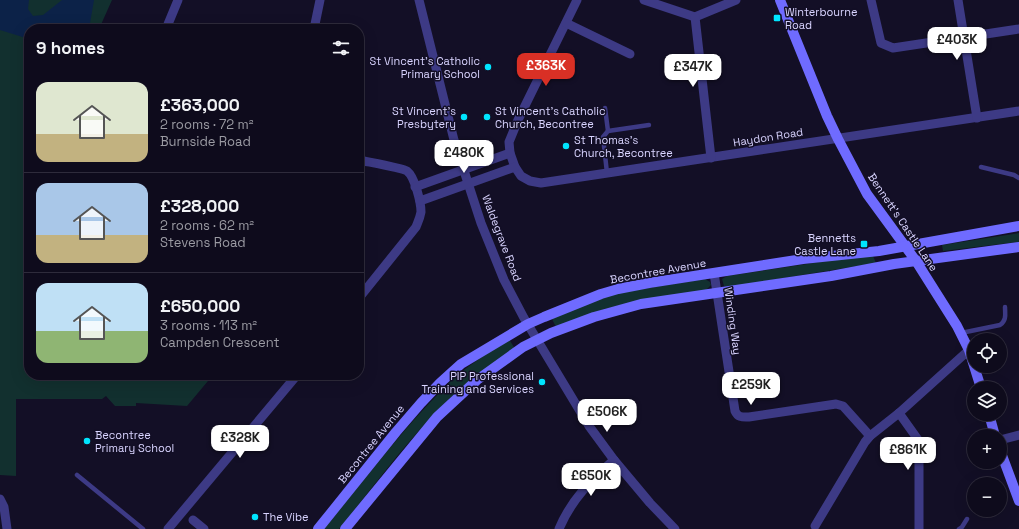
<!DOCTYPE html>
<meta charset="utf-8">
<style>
body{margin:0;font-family:"Space Grotesk",sans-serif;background:#171425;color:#f1f3f6;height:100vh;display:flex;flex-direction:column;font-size:15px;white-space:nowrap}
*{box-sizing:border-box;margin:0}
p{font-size:13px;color:#9b9ba3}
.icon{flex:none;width:22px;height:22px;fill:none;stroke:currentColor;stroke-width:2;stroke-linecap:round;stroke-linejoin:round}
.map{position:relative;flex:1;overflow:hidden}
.drawer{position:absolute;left:24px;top:24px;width:340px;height:356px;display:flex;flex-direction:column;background:#0e0b1c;border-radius:16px;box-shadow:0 4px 16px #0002,0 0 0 1px #2e2b3b}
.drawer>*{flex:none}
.tools{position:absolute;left:967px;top:333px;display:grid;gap:8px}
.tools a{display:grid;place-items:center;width:40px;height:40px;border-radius:50%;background:#0e0b1c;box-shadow:0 4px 16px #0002,0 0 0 1px #2e2b3b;font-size:20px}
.price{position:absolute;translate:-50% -34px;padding:0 9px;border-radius:8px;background:#fff;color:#222;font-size:13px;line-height:26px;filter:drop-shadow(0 1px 2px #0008)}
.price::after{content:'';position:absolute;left:50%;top:24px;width:12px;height:9px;margin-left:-6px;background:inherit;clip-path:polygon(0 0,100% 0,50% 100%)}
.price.selected{background:#d93025;color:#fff}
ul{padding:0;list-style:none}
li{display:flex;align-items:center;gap:12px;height:100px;padding:0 12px}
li+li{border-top:1px solid #2e2b3b}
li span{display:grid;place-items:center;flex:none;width:112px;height:80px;border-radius:12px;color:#555}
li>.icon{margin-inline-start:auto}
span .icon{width:48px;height:48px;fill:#fffc;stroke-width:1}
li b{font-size:17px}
h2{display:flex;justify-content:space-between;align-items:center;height:48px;padding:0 12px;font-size:17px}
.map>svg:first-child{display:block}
.green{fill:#12302f}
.water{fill:#0c2248}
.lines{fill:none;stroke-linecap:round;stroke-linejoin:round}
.lane{stroke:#3d3a85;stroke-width:4.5}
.street{stroke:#3d3a85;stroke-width:9}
.secondary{stroke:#6f6bff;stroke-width:10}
.poi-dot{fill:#00e5ff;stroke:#130f26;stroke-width:1.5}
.labels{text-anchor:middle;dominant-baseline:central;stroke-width:3;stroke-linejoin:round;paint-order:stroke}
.poi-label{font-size:11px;fill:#d9d4ff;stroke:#130f26;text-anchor:start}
.street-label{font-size:11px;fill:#d9d4ff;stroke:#130f26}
</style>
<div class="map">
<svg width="1019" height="529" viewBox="0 0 1019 529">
<rect width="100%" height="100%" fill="#130f26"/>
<g class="green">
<path d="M0,0H112L99,29H29V375H213L187,406L136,403V406H115L106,396L102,399H16V476L0,475Z"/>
<path d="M1019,233V242L943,251L942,245Z"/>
<path d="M873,256L876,263L729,287L724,286L722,279L727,276L853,257Z"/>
<path d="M705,279L710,282L711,285L706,290L637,301L604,309L556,327L551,317L597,299L624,292Z"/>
<path d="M509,339L515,349C490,366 464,383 443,405C405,443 373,487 339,529H324C363,482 400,432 443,389C462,369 486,354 509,339Z"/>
</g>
<path class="water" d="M0,0H29L28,9L33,16L43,15L62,0H94L89,29H29V39L0,30Z"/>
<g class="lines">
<g class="lane">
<path d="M605,108L608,131"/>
<path d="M981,167L1014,175L1019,178"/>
<path d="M607,173L603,137L608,131L649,125"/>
<path d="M961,333L1000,325C1007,320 1005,314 1005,307"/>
<path d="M77,475L143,529"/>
<path d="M959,529L962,527L967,519"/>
</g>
<g class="street">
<path d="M419,0L454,140L481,223L504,280L524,318L589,426L614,460L650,503L675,529"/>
<path d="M577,0L518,120L509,142L510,153L515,167L521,176L530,181L541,183L1019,111"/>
<path d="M644,0L695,17L736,0"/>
<path d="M871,0L881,43L893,48L1019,29"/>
<path d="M958,0L977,118"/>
<path d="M695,17L711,158"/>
<path d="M566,23L630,54"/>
<path d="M166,29L178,0"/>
<path d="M314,29L320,0"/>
<path d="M359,160C368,162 402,168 407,171C415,177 421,203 421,212C420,218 418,222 416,227L359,298"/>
<path d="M415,187L510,153"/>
<path d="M420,201L515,167"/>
<path d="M714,273L735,411C738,418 743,417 749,417L836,404L843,406L870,436"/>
<path d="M899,413L919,441V529"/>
<path d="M1000,440L1019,435"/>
<path d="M0,499L4,507L7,529"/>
<path d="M193,520L204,529"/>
<path d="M815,526L865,442L870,436L899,413L969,350"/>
<path d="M168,529L297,375"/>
<path d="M559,529C571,500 591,480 614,460"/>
</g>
<g class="secondary">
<path d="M780,0L827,116L838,139L867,194L916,261L957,326L969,350L981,388"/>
<path d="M989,414L995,436"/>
<path d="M1000,450L1019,501"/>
<path d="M318,529L396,432L421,403L440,383L461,364L528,324L544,317L601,294L618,289L649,283L803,259L879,251L1019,226"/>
<path d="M345,529L437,417L477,380L523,347L551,333L594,317L641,304L831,276L894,264L1019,247"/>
</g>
</g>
<g class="poi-dot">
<rect x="773" y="14" width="8" height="8" rx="2"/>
<circle cx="488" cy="67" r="4"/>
<circle cx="464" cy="117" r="4"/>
<circle cx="487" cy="117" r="4"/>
<circle cx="566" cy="146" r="4"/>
<rect x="860" y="240" width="8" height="8" rx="2"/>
<circle cx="542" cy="382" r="4"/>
<circle cx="87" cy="441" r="4"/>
<circle cx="255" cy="517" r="4"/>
</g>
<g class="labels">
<g class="poi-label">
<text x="785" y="12">Winterbourne<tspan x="785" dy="13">Road</tspan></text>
<text x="480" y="61" text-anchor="end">St Vincent's Catholic<tspan x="480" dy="13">Primary School</tspan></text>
<text x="456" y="111" text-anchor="end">St Vincent's<tspan x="456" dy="13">Presbytery</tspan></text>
<text x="495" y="111">St Vincent's Catholic<tspan x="495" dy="13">Church, Becontree</tspan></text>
<text x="574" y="140">St Thomas's<tspan x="574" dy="13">Church, Becontree</tspan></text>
<text x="856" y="238" text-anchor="end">Bennetts<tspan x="856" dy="13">Castle Lane</tspan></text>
<text x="534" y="376" text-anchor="end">PIP Professional<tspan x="534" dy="13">Training and Services</tspan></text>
<text x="95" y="435">Becontree<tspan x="95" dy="13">Primary School</tspan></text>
<text x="263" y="517">The Vibe</text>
</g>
<g class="street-label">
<text transform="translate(768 137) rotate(-9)">Haydon Road</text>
<text transform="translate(903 222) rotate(56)">Bennett's Castle Lane</text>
<text transform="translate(502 238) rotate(69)">Waldegrave Road</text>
<text transform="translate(658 271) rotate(-10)">Becontree Avenue</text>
<text transform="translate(733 321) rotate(82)">Winding Way</text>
<text transform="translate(371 444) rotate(-51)">Becontree Avenue</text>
</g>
</g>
</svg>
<div class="tools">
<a><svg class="icon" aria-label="locate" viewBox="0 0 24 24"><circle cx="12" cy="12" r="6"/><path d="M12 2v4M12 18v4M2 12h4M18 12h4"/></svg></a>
<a><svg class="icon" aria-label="layers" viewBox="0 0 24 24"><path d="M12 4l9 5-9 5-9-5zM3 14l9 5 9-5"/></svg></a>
<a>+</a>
<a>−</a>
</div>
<b class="price" style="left:957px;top:61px">£403K</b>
<b class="price selected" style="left:546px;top:87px">£363K</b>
<b class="price" style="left:693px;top:88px">£347K</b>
<b class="price" style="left:464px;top:174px">£480K</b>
<b class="price" style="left:751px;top:406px">£259K</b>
<b class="price" style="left:607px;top:433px">£506K</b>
<b class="price" style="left:240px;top:459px">£328K</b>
<b class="price" style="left:908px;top:471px">£861K</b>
<b class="price" style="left:591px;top:497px">£650K</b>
<section class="drawer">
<h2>9 homes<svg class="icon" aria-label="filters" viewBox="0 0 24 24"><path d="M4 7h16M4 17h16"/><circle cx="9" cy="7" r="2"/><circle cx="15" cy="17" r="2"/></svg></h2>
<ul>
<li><span style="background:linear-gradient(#dfe7d0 65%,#c2b280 0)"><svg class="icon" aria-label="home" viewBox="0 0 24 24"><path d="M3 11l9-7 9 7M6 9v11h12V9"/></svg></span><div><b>£363,000</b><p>2 rooms · 72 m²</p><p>Burnside Road</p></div></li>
<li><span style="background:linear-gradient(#a9c7e8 65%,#c2b280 0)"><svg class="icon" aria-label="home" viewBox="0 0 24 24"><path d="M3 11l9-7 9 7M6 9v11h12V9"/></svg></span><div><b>£328,000</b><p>2 rooms · 62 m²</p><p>Stevens Road</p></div></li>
<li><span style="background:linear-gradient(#bfe0f5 60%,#8fb573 0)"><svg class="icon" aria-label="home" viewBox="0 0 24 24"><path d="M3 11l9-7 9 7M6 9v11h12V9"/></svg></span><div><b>£650,000</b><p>3 rooms · 113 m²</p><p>Campden Crescent</p></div></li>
</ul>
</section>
</div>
